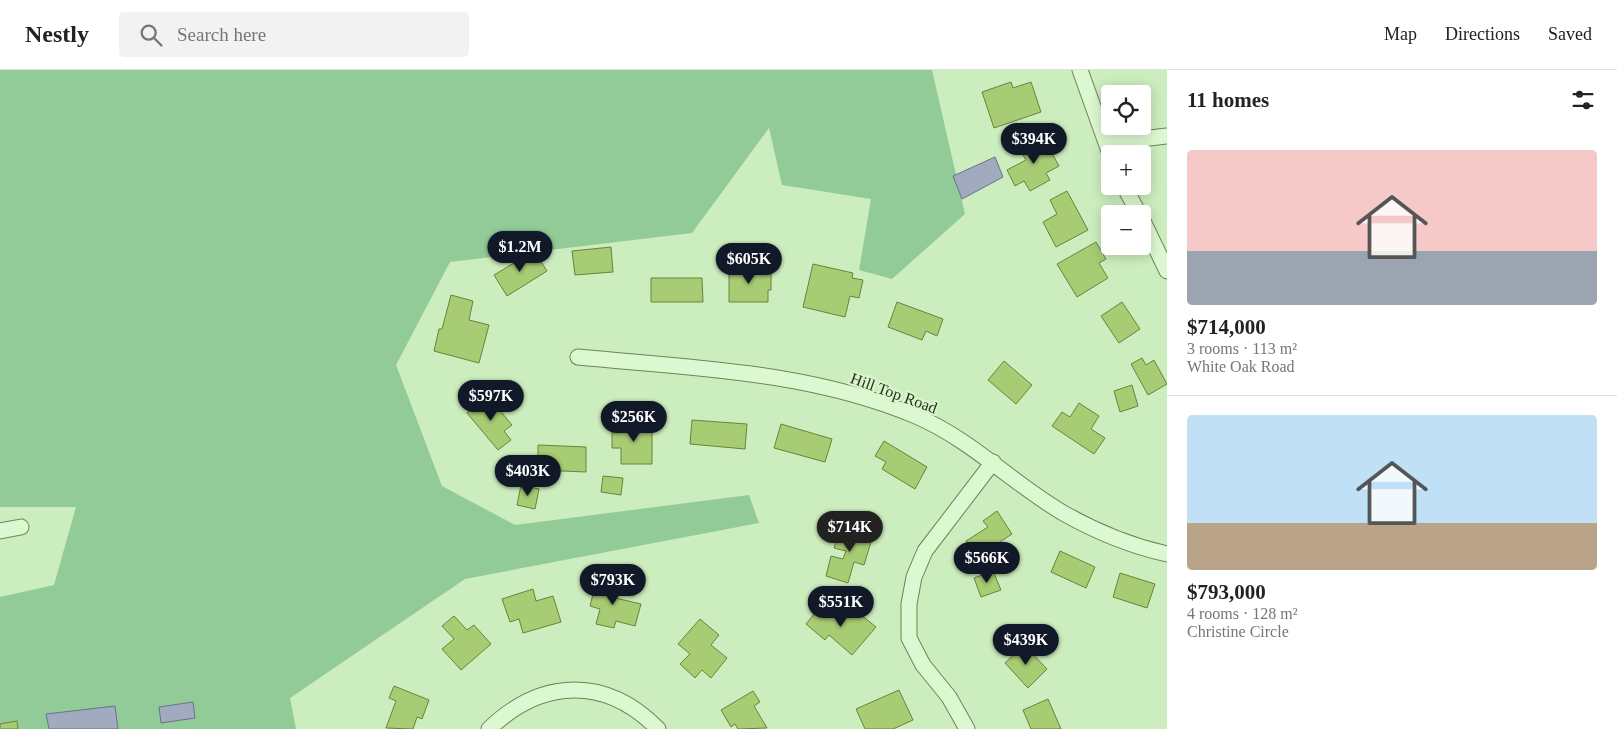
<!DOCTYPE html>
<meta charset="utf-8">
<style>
body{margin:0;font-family:Georgia,serif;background:#f2f2f2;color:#222;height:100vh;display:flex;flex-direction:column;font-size:19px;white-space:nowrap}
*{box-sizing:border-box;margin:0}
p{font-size:16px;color:#767676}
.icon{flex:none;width:28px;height:28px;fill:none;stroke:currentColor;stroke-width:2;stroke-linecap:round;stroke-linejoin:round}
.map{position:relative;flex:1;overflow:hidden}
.panel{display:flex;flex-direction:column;background:#fff;width:450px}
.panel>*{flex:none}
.controls{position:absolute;left:1101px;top:15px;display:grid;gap:10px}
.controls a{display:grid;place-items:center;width:50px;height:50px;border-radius:5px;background:#fff;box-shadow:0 2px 12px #0003;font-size:25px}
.price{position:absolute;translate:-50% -42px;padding:0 11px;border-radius:18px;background:#111827;color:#fff;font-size:16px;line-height:32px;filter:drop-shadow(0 1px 2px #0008)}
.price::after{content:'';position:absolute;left:50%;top:30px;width:15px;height:11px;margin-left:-8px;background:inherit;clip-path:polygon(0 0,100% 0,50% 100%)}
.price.on{background:#222;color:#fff}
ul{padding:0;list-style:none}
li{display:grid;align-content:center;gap:10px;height:265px;padding:0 20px}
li+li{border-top:1px solid #e0e0e0}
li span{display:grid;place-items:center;height:155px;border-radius:5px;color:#555}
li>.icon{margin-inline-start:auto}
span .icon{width:90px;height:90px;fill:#fffc;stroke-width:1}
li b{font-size:21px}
h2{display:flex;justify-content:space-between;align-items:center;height:60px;padding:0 20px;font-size:21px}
header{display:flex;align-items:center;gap:30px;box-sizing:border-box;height:70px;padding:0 25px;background:#fff;border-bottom:1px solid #e0e0e0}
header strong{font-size:24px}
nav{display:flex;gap:28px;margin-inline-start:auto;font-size:18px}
.search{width:350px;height:45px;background:#f2f2f2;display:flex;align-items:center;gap:12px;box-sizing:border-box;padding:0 18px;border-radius:5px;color:#767676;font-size:19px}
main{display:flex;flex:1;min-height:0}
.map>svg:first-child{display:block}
.green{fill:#92cb98}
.water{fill:#a1aabf;stroke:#69718c}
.building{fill:#a7cc73;stroke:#68843c}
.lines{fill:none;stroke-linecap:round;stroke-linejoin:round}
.street-casing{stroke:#6c8556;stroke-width:17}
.street{stroke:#dcf8d0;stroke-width:15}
.labels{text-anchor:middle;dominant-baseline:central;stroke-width:4.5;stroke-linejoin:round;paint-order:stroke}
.street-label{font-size:16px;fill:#28341b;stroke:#d8f5cd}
</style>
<header>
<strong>Nestly</strong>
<div class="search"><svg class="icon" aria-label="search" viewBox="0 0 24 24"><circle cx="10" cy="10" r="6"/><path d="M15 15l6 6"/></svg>Search here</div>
<nav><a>Map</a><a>Directions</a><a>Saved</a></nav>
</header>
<main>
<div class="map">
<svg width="1167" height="659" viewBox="0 0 1167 659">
<rect width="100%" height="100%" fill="#ccedbd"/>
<path class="green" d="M0,0H932L965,144L892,209L859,200L871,129L782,115L769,58L692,163L450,192L396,295L442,416L515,455L749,425L759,453L465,509L290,628L296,659H0V527L54,515L76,437H0Z"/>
<g class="water">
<path d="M995,87L1003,107L962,129L953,106Z"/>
<path d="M193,632L195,648L161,653L159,637Z"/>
<path d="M115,636L118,659H49L46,644Z"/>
</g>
<g class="building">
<path d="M1011,12L1013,18L1031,12L1041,42L994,58L982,22Z"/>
<path d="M1043,67L1059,96L1046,103L1050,110L1030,121L1024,111L1015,116L1007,100L1026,90L1020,80Z"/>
<path d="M1067,121L1088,160L1056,177L1043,152L1057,144L1050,130Z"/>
<path d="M1096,172L1106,189L1099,193L1108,208L1077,227L1057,194Z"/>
<path d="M611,177L613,202L575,205L572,181Z"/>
<path d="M534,181L547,201L507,226L494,205Z"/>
<path d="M813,194L853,203L852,208L863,210L859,228L850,226L845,247L803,237Z"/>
<path d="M729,198H771V220H768V232H729Z"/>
<path d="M651,208H702L703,232H651Z"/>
<path d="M451,225L473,231L469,250L489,255L479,293L434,281L439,259H442Z"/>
<path d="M897,232L943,249L937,266L926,261L922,270L888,257Z"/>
<path d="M1122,232L1140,259L1119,273L1101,246Z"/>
<path d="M1142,288L1146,295L1154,290L1167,314L1148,325L1131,294Z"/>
<path d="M1004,291L1032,315L1016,334L988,310Z"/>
<path d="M1132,315L1138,336L1120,342L1114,321Z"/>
<path d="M488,326L512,355L504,361L511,370L498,380L467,343Z"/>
<path d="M1079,333L1099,346L1091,359L1105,368L1094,384L1052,356L1062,342L1070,347Z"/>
<path d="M692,350L747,354L745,379L690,374Z"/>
<path d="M612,354H652V394H621V378H612Z"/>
<path d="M781,354L832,369L825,392L774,378Z"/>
<path d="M884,371L927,397L915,419L882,399L886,392L875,386Z"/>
<path d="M538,375L586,377V402L538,400Z"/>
<path d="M603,406L623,408L621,425L601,422Z"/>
<path d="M521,415L539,419L535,439L517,435Z"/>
<path d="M997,441L1012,464L1000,472L1006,480L982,495L966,471L988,457L983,451Z"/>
<path d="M862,455L875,459L864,495L854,492L848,513L826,506L831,486L843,489L846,481L834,478L840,459L859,465Z"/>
<path d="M1060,481L1095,497L1086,518L1051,502Z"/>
<path d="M993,501L1001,520L981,527L974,508Z"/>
<path d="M1120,503L1155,514L1147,538L1113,527Z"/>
<path d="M597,508L614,512L611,527L641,534L635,556L616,551L614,558L596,554L600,539L590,536Z"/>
<path d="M533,519L536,531L553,526L561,552L523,563L519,549L510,552L502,529Z"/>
<path d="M823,533L842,550L850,540L857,547L860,544L876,557L852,585L829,565L825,570L806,554Z"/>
<path d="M454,546L467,560L474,555L491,574L461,600L442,579L454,569L442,556Z"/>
<path d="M700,549L719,565L711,575L727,588L711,608L702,600L695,608L680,594L690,584L678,574Z"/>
<path d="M1024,575L1047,599L1028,618L1005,593Z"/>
<path d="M394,616L429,630L422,649L417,647L413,659L386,658L396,631L389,628Z"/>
<path d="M899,620L913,650L893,659H865L856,639Z"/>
<path d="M753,621L760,632L754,636L767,658L738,659L735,654L731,657L721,640Z"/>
<path d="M1048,629L1061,659H1031L1023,640Z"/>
<path d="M17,651L18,659H0V654Z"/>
</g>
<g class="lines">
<g class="street-casing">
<g id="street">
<path d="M1080,0L1110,84"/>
<path d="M1107,73L1167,66"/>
<path d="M1124,116L1139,144"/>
<path d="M1142,149L1167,201"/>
<path d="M578,287C692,298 809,301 916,346C972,370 1013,414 1065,444C1097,462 1131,476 1167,484"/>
<path d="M0,461L21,457"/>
<path d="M489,659C542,608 606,606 658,659"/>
<path d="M967,659L949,627L923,595L909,568V534L914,507L925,481L993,392"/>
</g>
</g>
<use href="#street" class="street"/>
</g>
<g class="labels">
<g class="street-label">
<text transform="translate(894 323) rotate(20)">Hill Top Road</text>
</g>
</g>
</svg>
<div class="controls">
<a><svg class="icon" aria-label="locate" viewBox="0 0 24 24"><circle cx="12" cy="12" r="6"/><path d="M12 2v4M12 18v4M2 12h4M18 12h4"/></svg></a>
<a>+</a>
<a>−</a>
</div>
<b class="price" style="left:1034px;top:95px">$394K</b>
<b class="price" style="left:520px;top:203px">$1.2M</b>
<b class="price" style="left:749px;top:215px">$605K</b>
<b class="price" style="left:491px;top:352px">$597K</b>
<b class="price" style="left:634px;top:373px">$256K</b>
<b class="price" style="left:528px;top:427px">$403K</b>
<b class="price on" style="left:850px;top:483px">$714K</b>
<b class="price" style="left:987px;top:514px">$566K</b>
<b class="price" style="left:613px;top:536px">$793K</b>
<b class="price" style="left:841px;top:558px">$551K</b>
<b class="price" style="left:1026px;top:596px">$439K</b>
</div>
<section class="panel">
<h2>11 homes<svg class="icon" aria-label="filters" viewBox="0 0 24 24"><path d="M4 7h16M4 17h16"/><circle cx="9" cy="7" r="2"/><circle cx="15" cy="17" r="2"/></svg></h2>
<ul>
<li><span style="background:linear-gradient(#f6c9c9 65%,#9aa5b1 0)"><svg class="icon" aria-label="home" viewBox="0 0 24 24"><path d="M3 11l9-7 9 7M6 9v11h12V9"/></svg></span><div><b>$714,000</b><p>3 rooms · 113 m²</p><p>White Oak Road</p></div></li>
<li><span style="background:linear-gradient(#bfe0f5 70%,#b9a48a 0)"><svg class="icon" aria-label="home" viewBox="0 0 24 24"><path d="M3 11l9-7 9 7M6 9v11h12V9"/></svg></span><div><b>$793,000</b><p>4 rooms · 128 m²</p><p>Christine Circle</p></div></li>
</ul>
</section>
</main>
